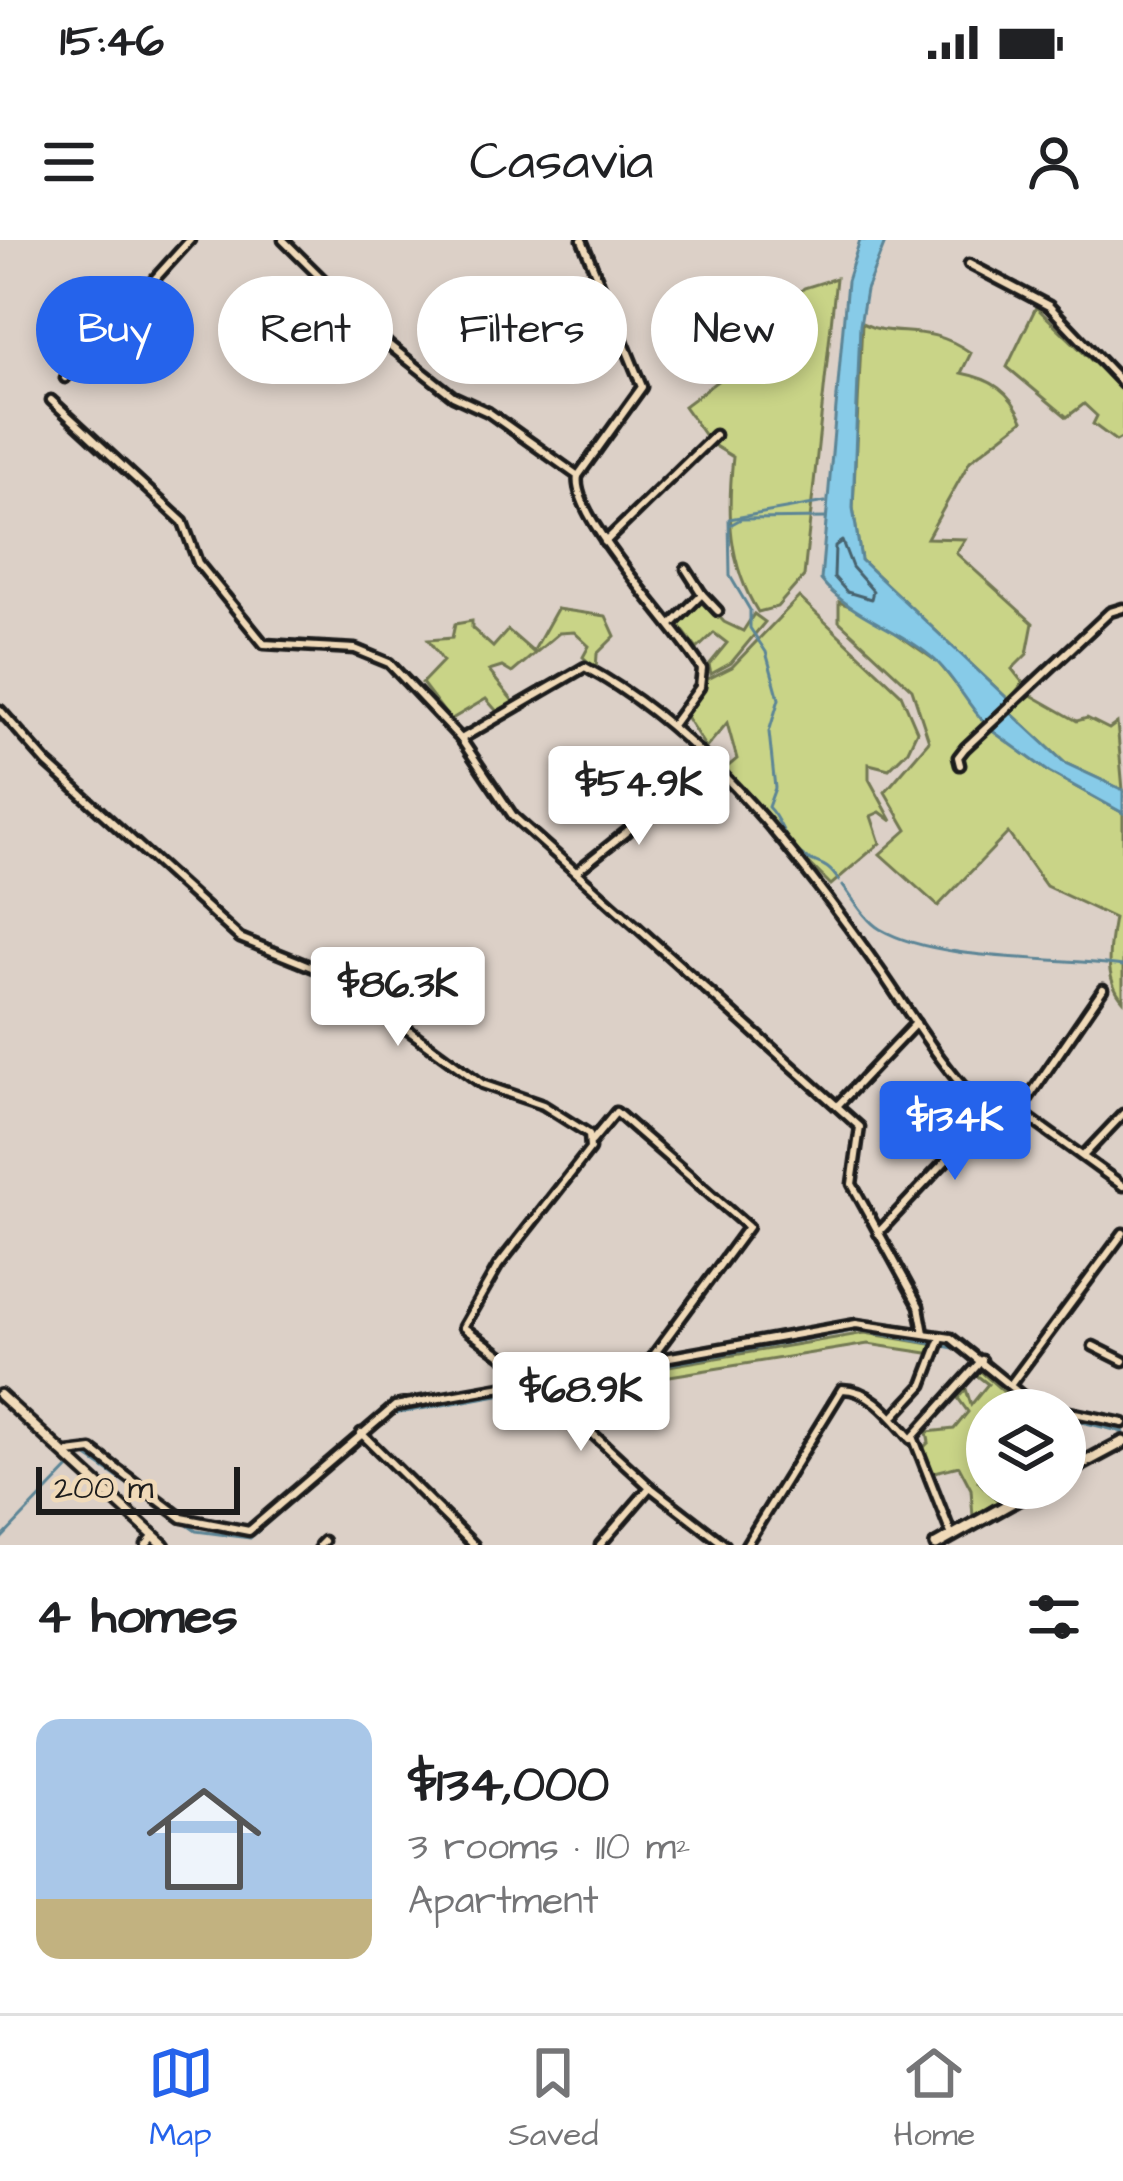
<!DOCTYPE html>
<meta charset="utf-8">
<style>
body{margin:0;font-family:"Architects Daughter",sans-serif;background:#f6f6f6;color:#202124;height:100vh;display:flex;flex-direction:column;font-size:45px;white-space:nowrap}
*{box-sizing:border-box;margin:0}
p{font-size:39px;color:#757577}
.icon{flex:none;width:66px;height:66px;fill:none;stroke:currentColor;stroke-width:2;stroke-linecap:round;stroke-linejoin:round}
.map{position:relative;height:1305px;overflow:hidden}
.drawer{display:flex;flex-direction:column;background:#fff;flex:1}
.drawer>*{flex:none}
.banner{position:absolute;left:36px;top:36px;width:1053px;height:108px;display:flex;gap:24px}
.buttons{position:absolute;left:966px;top:1149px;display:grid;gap:24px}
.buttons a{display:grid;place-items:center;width:120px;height:120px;border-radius:50%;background:#fff;box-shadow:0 6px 18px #0003;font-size:60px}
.scale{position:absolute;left:36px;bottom:30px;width:204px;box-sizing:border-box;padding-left:12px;border:6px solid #1c1c1c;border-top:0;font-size:33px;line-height:42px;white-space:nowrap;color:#1c1c1c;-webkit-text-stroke:9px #f0dab9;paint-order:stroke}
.price{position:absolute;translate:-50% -102px;padding:0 27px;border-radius:12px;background:#fff;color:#222;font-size:39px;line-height:78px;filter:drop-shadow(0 3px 6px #0008)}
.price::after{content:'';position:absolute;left:50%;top:72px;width:36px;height:27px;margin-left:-18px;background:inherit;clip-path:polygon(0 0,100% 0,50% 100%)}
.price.selected{background:#2563eb;color:#fff}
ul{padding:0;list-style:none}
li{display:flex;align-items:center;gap:36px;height:300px;padding:0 36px}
li span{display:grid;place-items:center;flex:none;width:336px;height:240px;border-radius:24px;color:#555}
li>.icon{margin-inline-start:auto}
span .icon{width:144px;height:144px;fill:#fffc;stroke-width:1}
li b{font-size:51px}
h2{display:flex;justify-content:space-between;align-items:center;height:144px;padding:0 36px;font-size:51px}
.pill{padding:0 42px;border-radius:54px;background:#fff;box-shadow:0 6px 18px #0003;font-size:42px;line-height:108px}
.pill.selected{background:#2563eb;color:#fff}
.status{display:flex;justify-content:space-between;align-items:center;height:84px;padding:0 60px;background:#fff;direction:ltr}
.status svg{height:33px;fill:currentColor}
header{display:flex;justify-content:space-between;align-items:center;height:156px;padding:0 36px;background:#fff;font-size:54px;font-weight:600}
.tabs{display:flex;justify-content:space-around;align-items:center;height:168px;border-top:3px solid #e0e0e0;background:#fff;font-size:33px;color:#757577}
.tabs a{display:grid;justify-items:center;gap:6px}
.tabs .selected{color:#2563eb}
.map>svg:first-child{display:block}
.green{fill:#c9d487;stroke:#727852;stroke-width:3}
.water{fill:#87cbe8;stroke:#5c8596;stroke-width:3}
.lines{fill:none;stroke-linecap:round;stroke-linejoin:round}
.shore{stroke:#47626e;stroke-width:3}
.stream{stroke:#5c8596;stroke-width:3}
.minor-casing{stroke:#1c1c1c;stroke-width:15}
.secondary-casing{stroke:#1c1c1c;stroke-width:16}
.trunk-casing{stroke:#1c1c1c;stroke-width:18}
.minor{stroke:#f0dab9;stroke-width:6}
.secondary{stroke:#f0dab9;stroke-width:8}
.trunk{stroke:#f0dab9;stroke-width:9}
</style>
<div class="status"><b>15:46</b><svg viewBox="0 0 49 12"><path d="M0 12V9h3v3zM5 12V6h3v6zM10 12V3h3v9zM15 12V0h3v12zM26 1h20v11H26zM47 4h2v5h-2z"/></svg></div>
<header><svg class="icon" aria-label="menu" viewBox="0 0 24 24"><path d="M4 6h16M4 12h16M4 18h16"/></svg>Casavia<svg class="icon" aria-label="person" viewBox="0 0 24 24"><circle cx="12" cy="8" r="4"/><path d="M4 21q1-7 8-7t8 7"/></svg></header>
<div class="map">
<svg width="1123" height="1305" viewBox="0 0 1123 1305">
<rect width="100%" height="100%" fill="#dcd0c7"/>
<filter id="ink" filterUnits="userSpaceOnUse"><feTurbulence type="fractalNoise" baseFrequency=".00833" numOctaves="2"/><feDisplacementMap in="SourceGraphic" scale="24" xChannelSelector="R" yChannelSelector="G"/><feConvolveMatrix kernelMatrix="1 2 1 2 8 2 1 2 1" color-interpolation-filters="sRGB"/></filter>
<g filter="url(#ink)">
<g class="green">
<path d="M836,38L804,336L777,367L758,372C728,324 727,273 733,217L710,203L684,166L732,130L741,132L752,116H762L784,58L791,61L804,48Z"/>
<path d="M1036,67L1123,151V197L1116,201L1093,184L1097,176L1084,164L1067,177L1007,127Z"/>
<path d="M862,83C896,100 927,81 971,113L961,133C992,139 1010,151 1023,180L970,221L927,298L965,299L956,313L1033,383L1027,414L1012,429L1023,443L1009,460L861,320L853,268Z"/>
<path d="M799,357L901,454L917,491L908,510L889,529L869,524V539L892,581L880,572L871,576L880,603L831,645L720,533L737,519L727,483L706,508L684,473L697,460L704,441L732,427Z"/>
<path d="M704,360L724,382L743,391L754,374L765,382L731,423L711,434L709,425L727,403L714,393L697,409L678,384Z"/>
<path d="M839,362L866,372L939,423L992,490L1049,532L1123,573V760C1103,737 1109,706 1114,678L1046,646L1008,593L938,666L880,614L907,590L885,552L929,501L912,449L839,381Z"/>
<path d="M557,369L606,376L615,396L597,414L596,429L583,417L589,406L574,392L559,393L512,433L502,427L489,431L516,465L501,476L486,459L450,480L422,443L443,421L428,400L452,398L455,384L472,381V388L493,407L508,390L533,412Z"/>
<path d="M1031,455L1077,481L1087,478L1109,489L1117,483L1123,550L1065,523L1010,472Z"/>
<path d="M865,1093L936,1105L934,1114L868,1104L595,1148L549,1152L544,1147Z"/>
<path d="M979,1130L1024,1170H987V1223L978,1241L998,1261L973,1277L971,1249L959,1226L927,1234L921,1210L929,1202L927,1192L954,1189L968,1172L958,1158L966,1149L971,1165L988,1144L975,1134Z"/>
</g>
<g class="water">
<path d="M860,0H886L866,50L860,85L853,268L861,320L1009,460L984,482C967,464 955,439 937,422C902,389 850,377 821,340L847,41Z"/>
<path d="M1010,472L1065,523L1123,550V573L1049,532L991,490Z"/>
</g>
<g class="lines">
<path class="shore" d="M842,301L852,327L873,351L871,359L847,352L834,337L835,306Z"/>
<g class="stream">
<path d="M825,262L729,279L730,336L750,370V388L766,412L779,459L769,492L775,548L768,567C783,582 783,601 801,614C816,626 825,619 839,641"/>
<path d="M730,285L741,279L826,278"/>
<path d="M843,646C853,659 866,681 880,689C939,723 1056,716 1123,726"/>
<path d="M967,1115L1035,1170"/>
<path d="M1065,1178L1123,1192"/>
<path d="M77,1219L86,1216L196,1291L250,1298L393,1174L858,1090L959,1109"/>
<path d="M0,1300L71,1226"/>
</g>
<g class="minor-casing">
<g id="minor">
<path d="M283,0L389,105L453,156L488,172L578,236C570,277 677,386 702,429L700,447L673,484"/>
<path d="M969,24L1049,66L1123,144"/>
<path d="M65,138L190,0"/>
<path d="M51,160L183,282L198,323L264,404L355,409L389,423L461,499L513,576L860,887L852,944L919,1066L924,1093"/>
<path d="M578,236L642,147L582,0"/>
<path d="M605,302L715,195"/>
<path d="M702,354L718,371"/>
<path d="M672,384L702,354L686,329"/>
<path d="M0,470L47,523L240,698L334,736L482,844L543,865L589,894L590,909L498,1026L463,1087L537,1142L650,1247L725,1305"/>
<path d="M461,499L585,427C705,491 806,625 884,736C910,774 934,813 964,848L981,860L1021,872L1123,946"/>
<path d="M960,525L958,517L965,508L1110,372L1123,368"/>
<path d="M576,632L676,552"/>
<path d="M837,866L916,783"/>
<path d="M1020,870L1103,749"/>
<path d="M592,901L616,872L748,987L653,1116"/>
<path d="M1084,915L1123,874"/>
<path d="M878,993L999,864"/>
<path d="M1093,1106L1123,1121"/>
<path d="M1011,1144L1123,993"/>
<path d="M1065,1171L1123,1183"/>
<path d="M895,1175L923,1145L941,1098"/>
<path d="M361,1193L474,1305"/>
<path d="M914,1199L952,1296"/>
<path d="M68,1213L92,1210L182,1278L249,1291L395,1166L856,1084L951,1098L1030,1162L1059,1170"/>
<path d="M146,1305L154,1296"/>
<path d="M320,1305L324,1301"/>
<path d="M600,1305L650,1247"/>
<path d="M746,1305L842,1149C872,1149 893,1179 911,1199L982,1120"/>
</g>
</g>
<g class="secondary-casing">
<path id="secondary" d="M0,1155L164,1305"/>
</g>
<g class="trunk-casing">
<g id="trunk">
<path d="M1065,1233L1123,1202"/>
<path d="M936,1305L1038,1248"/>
</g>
</g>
<use href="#minor" class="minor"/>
<use href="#secondary" class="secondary"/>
<use href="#trunk" class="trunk"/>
</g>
</g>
</svg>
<div class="buttons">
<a><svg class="icon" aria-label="layers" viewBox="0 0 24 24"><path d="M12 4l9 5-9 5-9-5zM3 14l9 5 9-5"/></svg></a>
</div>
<div class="scale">200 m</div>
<b class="price" style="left:639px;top:608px">$54.9K</b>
<b class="price" style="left:398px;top:809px">$86.3K</b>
<b class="price selected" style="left:955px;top:943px">$134K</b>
<b class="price" style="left:581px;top:1214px">$68.9K</b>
<div class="banner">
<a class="pill selected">Buy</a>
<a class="pill">Rent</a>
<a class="pill">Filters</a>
<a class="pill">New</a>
</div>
</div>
<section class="drawer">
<h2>4 homes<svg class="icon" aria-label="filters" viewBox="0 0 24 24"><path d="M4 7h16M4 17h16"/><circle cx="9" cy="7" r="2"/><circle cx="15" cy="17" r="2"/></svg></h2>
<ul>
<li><span style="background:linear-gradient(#a9c7e8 75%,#c2b280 0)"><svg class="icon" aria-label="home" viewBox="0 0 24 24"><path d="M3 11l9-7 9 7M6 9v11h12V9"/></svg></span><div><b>$134,000</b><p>3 rooms · 110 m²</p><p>Apartment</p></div></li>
</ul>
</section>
<nav class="tabs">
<a class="selected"><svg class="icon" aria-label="map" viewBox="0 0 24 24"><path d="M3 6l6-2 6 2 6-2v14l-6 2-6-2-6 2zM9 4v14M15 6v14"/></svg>Map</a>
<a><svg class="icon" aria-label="saved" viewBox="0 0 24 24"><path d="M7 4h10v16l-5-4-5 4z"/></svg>Saved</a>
<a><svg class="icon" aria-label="home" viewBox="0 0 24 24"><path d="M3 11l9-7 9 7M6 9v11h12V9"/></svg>Home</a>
</nav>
